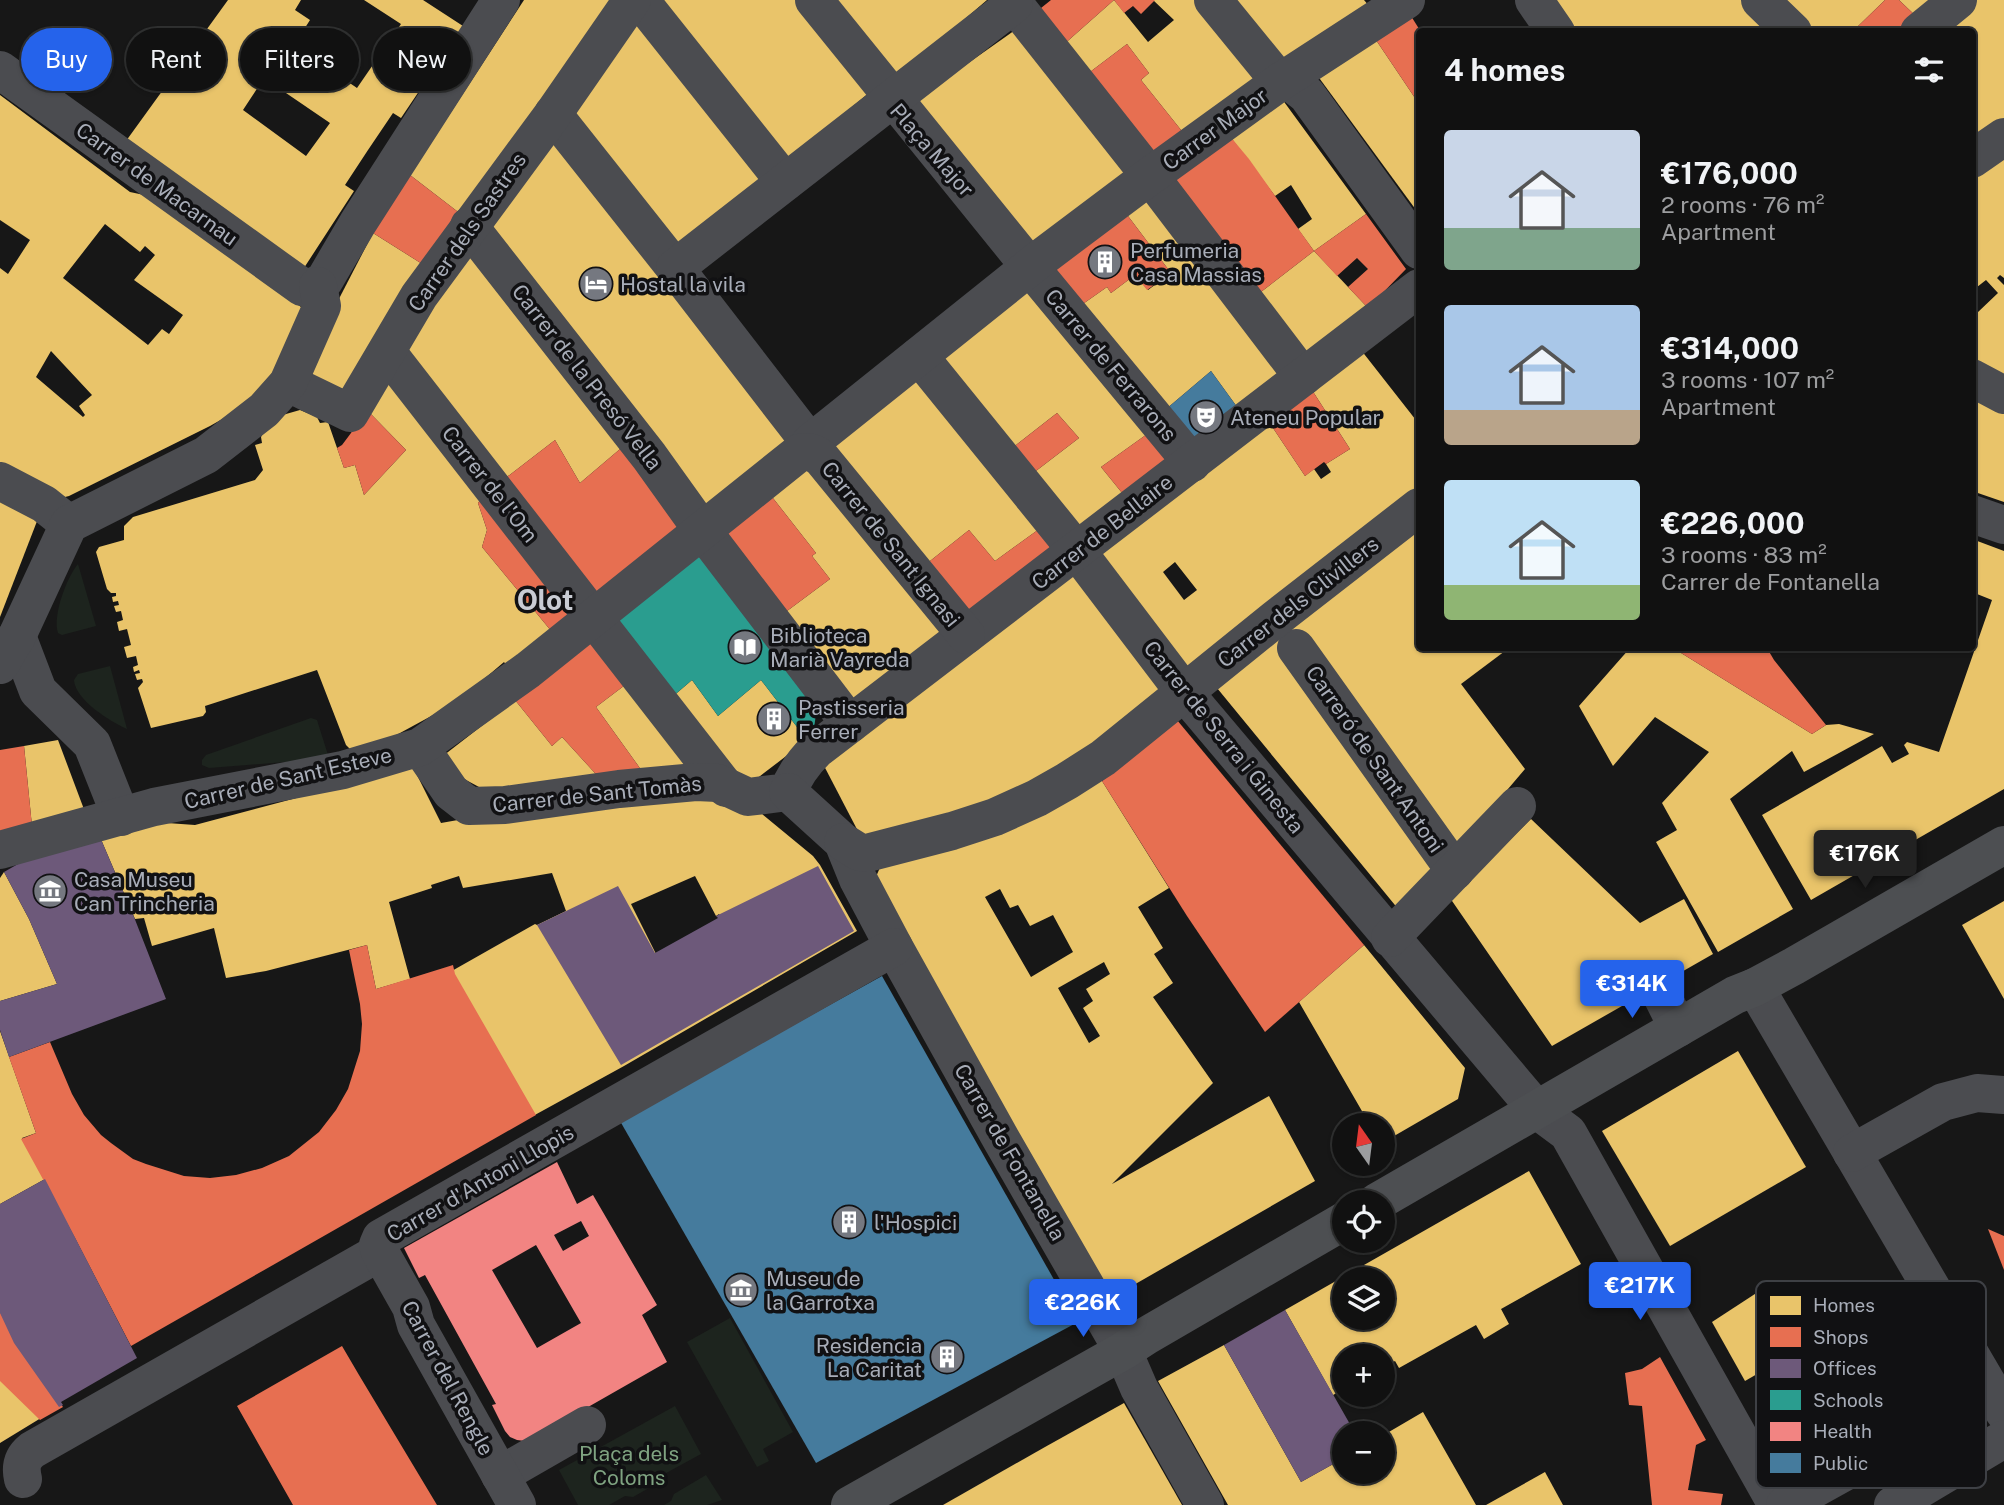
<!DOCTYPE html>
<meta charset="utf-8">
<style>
body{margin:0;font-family:"Public Sans",sans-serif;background:#1a1a1a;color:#f1f3f6;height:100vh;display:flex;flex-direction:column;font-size:26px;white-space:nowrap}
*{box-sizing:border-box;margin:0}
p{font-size:23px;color:#9c9d9f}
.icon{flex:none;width:38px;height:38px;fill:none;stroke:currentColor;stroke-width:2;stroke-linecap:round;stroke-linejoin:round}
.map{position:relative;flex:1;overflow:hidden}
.side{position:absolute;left:1416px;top:28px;width:560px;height:623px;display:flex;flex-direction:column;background:#111;border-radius:7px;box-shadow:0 2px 5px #0004,0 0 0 2px #303131}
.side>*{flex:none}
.hud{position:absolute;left:21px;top:28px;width:665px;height:63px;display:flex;gap:14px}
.needle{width:46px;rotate:346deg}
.buttons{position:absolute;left:1332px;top:1113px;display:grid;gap:14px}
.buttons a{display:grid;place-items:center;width:63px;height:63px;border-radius:50%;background:#111;box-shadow:0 2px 5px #0004,0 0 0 2px #303131;font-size:35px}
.price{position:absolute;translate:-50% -60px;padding:0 16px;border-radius:7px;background:#2563eb;color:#fff;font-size:23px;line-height:46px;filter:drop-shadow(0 2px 4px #0008)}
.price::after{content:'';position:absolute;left:50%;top:42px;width:21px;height:16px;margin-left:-10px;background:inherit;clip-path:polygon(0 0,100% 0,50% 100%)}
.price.current{background:#222;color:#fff}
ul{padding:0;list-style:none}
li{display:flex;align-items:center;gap:21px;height:175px;padding:0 28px}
li span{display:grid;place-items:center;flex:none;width:196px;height:140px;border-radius:7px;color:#555}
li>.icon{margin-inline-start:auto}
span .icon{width:84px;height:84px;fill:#fffc;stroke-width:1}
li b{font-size:30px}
h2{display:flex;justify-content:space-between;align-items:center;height:84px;padding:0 28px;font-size:30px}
.pill{padding:0 24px;border-radius:32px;background:#111;box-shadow:0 2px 5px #0004,0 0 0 2px #303131;font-size:24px;line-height:63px}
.pill.current{background:#2563eb;color:#fff}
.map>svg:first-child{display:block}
.green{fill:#1d241e}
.homes{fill:#e9c46a;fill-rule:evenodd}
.shops{fill:#e76f51}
.offices{fill:#6d597a}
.schools{fill:#2a9d8f}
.health{fill:#f28482;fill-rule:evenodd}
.public{fill:#457b9d}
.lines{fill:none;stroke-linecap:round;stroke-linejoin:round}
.minor{stroke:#4b4c50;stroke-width:38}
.major{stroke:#4d4f52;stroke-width:38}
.labels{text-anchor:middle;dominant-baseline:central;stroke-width:7;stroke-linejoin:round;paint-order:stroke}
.street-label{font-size:21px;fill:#a8adb8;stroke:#111113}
.poi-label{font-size:21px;fill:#a8adb8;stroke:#111113;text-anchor:start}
.park-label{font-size:21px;fill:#7fa381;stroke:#111113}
.district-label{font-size:28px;font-weight:bold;fill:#c9ccd4;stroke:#111113}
.key{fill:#111113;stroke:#3e4045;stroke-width:2}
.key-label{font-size:19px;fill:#a8adb8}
</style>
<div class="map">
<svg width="2004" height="1505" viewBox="0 0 2004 1505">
<rect width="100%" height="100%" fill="#171717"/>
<g class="green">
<path d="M78,564L96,626L62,635L58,633C52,616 67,577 78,564Z"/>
<path d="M110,666L127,729C111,722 75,700 74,680L78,674Z"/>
<path d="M311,718L317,720L328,755L324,759L209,768L202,765V760L206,755Z"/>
<path d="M730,1318L793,1432L763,1449L769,1461L757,1467L687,1342Z"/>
<path d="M675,1406L701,1454L657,1478L656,1484L633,1497L625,1496L609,1505H578L559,1470Z"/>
<path d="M706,1475L722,1500L707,1505H664L671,1501L674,1494Z"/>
</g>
<g class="homes">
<path d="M228,0H301L295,10L310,20L294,45L357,88L401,24L364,0H423L463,26L401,118L393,113L368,150L345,185L354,191L302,271L126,141ZM264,78L330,123L306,156L243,110Z"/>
<path d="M524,0H618L462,215L410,175Z"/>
<path d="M657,0H799L870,92L786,162Z"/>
<path d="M833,0H987L945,36L893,75Z"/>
<path d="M1114,0L1148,42L1174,20L1153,0H1202L1262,78L1185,135L1141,80L1149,73L1127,44L1086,75L1062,46Z"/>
<path d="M1227,0H1364L1369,6L1281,65Z"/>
<path d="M1551,0H1741L1773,32H1573Z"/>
<path d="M1780,0H1885L1852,32H1817Z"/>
<path d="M1899,0H1945L1920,20Z"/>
<path d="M1973,0H2004V120L1983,137L1972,129V32H1936Z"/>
<path d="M636,17L766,178L678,250L567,108Z"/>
<path d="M1018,28L1133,172L1034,249L913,102Z"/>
<path d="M1376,40L1419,104V214L1317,75Z"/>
<path d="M0,95L130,192L144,195L308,312L282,362L254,401L210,426L69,496L65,497L0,465V268L8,274L30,240L0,220ZM105,224L140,252L145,246L155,255L134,280L183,315L169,334L162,329L148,345L63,278ZM51,351L92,395L79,406L85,415L83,417L36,377Z"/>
<path d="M1282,99L1366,214L1314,251L1298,229L1312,219L1291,185L1275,196L1229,135Z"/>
<path d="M552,131L792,441L703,510L482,226Z"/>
<path d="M2004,153V278L2000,275L1997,278L2004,285V378L1972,359V308L1977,313L1998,293L1986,280L1972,291V177Z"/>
<path d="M1150,194L1286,374L1240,411L1211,371L1165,410L1080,306L1107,287L1111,293L1135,275L1148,290L1171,273L1125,212Z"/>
<path d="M373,233L427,267L344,397L298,378Z"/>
<path d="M470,247L626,444L580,483L555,440L503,480L401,350Z"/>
<path d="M1314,251L1368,308L1307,359L1257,295Z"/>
<path d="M1028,287L1150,432L1101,467L1127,499L1081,533L1032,474L1079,438L1057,413L1011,449L939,358Z"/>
<path d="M1361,350L1419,424V487L1190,674L1094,553L1267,419L1305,476L1314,469L1321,479L1331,472L1326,464L1350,449L1310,387ZM1175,562L1197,590L1184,600L1163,572Z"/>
<path d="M388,371L485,494L478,503L487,530L482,547L552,632L507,666L504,662L457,702L389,739L350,749L346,745L317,670L205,706L206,712L203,716L151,728L138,688L143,682L142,679L137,680L135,674L140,673L139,670L134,672L133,667L138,665L136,656L127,658L124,647L131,645L127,629L119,631L117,622L123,620L121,611L116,612L114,606L119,605L118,601L113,602L112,597L116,596V593H111L107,589L96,552L99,547L124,540V526L133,517L255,480L263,470L255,445L262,443L261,437L272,418L300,410L317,417L320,423L328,422L344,468L355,465L364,495L406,450L366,409Z"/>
<path d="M919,373L1042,527L995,561L969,530L925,565L829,445Z"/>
<path d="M1972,397L2004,414V502L1972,491Z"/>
<path d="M806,465L947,634L852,706L783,614L830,579L812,556L816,553L769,493Z"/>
<path d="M0,497L39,516L0,617Z"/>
<path d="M1419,522V648H1509L1461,684L1525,769L1485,816L1399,910L1217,688Z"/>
<path d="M1972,539L2004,551V789L1811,900L1762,815L1882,746L1892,763L1909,754L1904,745L1907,742L1939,752L1992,600L1972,592Z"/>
<path d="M1074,569L1165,686L1075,767L961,821L860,835L822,762Z"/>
<path d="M1630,648H1673L1812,734L1826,725L1839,724L1874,734L1804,772L1792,751L1730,799L1793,909L1718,952L1656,842L1677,830L1662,803L1709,752L1655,717L1613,766L1579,706Z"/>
<path d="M633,679L701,767L647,778L596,707Z"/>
<path d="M692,680L718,716L761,680L807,740L742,790L671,698Z"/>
<path d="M515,700L552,746L562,737L604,783L492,794L466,780L439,759Z"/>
<path d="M58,740L85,812L32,826L24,746Z"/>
<path d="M413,767L441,823L503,812L683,792L756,809L813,856L820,865L857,931L624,1066L533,1116L450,972L535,924L537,925L566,911L552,873L463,888L459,876L431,885L432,888L389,902L410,979L376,989L367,945L266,971L226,978L214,928L152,946L144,918L135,919L100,837L153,822L195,825ZM695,876L716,916L719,914L722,918L656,954L631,904Z"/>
<path d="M1097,773L1169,888L1138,907L1163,948L1154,954L1173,983L1153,997L1213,1083L1112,1184L1269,1096L1315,1181L1111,1298L875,879L882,863ZM1000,889L1010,908L1018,905L1030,926L1053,915L1073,952L1031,977L985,897ZM1104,962L1110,974L1086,989L1093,1001L1083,1008L1100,1036L1089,1043L1058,988Z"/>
<path d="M1531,819L1640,923L1684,899L1713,954L1552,1046L1450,898Z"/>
<path d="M4,872L29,919L57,984L0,1001V878Z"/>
<path d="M2004,901V999L1962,925Z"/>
<path d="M1364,945L1465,1068L1458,1099L1382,1143V1125H1370L1299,1002Z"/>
<path d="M0,1031L36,1133L22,1138L45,1179L0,1204Z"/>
<path d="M1738,1051L1806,1167L1670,1246L1602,1131Z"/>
<path d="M1529,1171L1581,1264L1501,1309L1509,1324L1484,1339L1476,1325L1399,1368L1395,1361L1382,1368V1356H1344V1389L1333,1395L1285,1310ZM1344,1279H1382V1318H1344Z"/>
<path d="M1758,1292L1882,1302L1745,1381L1712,1322Z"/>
<path d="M0,1313L14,1343L59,1407L0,1443Z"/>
<path d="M1224,1345L1301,1482L1344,1458V1472H1382V1436L1423,1412L1476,1505H1228L1158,1381Z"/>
<path d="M1124,1403L1182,1505H943L1045,1447Z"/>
<path d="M1545,1472L1563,1505H1486Z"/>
</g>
<g class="shops">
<path d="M1051,0H1155L1141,14L1133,6L1124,13L1114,0L1062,46L1036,12Z"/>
<path d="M1885,0H1899L1920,20L1905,32H1852Z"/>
<path d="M1411,16L1421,32H1419V104L1376,40Z"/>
<path d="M1127,44L1149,73L1141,80L1185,135L1152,159L1086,75Z"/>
<path d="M1229,135L1249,159L1314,251L1257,295L1168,178Z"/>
<path d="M410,175L462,215L427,267L373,233Z"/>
<path d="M1125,212L1171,273L1147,290L1135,275L1111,293L1107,287L1080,306L1050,269Z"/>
<path d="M1366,214L1406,269L1368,308L1348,287L1368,269L1357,258L1337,276L1314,251Z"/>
<path d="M1310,387L1350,449L1326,464L1324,462L1305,476L1267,419Z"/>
<path d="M366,409L406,450L364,495L355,465L344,468L337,448L342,445L351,433Z"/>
<path d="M1057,413L1079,438L1032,474L1011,449Z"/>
<path d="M1150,432L1174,463L1127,499L1101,467Z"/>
<path d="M555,440L580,483L626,444L685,524L593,598L503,480Z"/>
<path d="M769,493L816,553L812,556L830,579L783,614L720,532Z"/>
<path d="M485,494L578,611L552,632L482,547L487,530L478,503Z"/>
<path d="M1042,527L1059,549L968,617L925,565L969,530L995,561Z"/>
<path d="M597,630L633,679L596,707L647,778L604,783L562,737L552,746L515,700Z"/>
<path d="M1673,648H1767L1774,660L1826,725L1812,734Z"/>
<path d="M1177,720L1364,945L1265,1032L1187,916L1102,781Z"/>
<path d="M24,746L32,826L0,833V750Z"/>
<path d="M367,945L376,989L453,965L455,974L536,1115L131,1346L75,1238L21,1139L36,1133L9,1057L50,1042L72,1094L84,1115L101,1135L111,1143L133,1159L146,1164L184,1176L210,1178L236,1175L262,1168L289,1156L319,1132L336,1110L348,1089L360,1051L362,1024L360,1004L349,950Z"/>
<path d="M1988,1229L2004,1236V1270Z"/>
<path d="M0,1312L15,1338L63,1407L40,1420L0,1381Z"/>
<path d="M342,1346L359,1375L437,1505H293L237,1406Z"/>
<path d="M1660,1357L1706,1440L1696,1445L1688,1490L1723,1494L1721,1505H1652L1642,1406L1629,1405L1625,1373L1642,1369Z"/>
</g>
<g class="offices">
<path d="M100,837L134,917L166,999L9,1057L0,1030V1001L57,984L29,919L4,872L32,856Z"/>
<path d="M818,866L854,931L621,1065L537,925L618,886L655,953L718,918L716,916Z"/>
<path d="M45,1179L137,1358L61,1402L63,1405L59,1407L14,1343L0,1313V1204Z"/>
<path d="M1285,1310L1355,1433H1344V1458L1301,1482L1224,1345Z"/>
</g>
<path class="schools" d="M700,549L818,699L813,736L807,740L761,680L718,716L692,680L671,698L610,619Z"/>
<path class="health" d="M557,1162L577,1204L593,1195L657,1305L642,1315L667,1362L539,1435L525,1441L517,1440L510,1437L505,1431L492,1405L496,1404L425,1275L419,1278L404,1248ZM581,1221L589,1236L563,1251L554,1235ZM536,1245L581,1323L537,1348L492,1270Z"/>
<g class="public">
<path d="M1211,371L1240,411L1194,445L1165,410Z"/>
<path d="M882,976L1078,1322L816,1463L620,1121Z"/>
</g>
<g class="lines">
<g class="minor">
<path d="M640,0L785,182"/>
<path d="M814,0L1030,267L1192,463"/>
<path d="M1011,0L1150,176L1303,377"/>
<path d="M1213,0L1280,82L1293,84L1307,95L1419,250"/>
<path d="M1534,0L1556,32"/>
<path d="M1760,0L1793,32"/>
<path d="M1919,32L1958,0"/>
<path d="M0,70L302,287L311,288L324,281L358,223L501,0"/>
<path d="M553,114L675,268L810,443"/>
<path d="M1972,159L2004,137"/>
<path d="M469,226L649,456L702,530L850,724"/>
<path d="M675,268L1014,4"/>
<path d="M387,352L726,788"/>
<path d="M919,356L1077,551L1184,692L1537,1110L1568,1133L1777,1505"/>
<path d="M1972,378L2004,395"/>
<path d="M288,383L350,413L419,296L553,114L632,0"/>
<path d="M808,451L810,443L1041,258L1150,176L1280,82L1406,0"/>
<path d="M0,481L44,504L69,524"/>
<path d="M1972,514L2004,525"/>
<path d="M17,636L38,691L92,744L121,817"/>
<path d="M1296,648L1455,871"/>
<path d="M0,665L17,636L69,524L206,455L264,410L288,383L322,306L318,286"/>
<path d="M420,747L451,792L469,806L505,805L619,789L696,782L718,783L748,797L788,792C794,775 803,763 816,750L1419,288"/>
<path d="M788,792L843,842L858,879L894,947L1001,1139L1123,1351L1139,1388L1205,1505"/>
<path d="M843,842L859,852L867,853L952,831L995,817L1037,798L1067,781L1103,758L1275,619L1419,507"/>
<path d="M0,850L154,807L343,770L420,747L528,670L799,453C809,451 814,452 822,459L966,635"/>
<path d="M1390,938L1517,806"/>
<path d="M1657,986L1678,1028"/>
<path d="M1755,987L2004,1412"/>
<path d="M1852,1153L1943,1102L1977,1093L2004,1095"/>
<path d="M500,1475L587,1425"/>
<path d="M23,1479C20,1466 22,1458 32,1450L380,1252"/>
<path d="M517,1505L416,1325L411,1307L380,1252L378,1245L381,1238L894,947"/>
<path d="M1785,1505L1906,1438"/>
<path d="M1893,1505L2004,1439"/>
</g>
<g class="major">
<path d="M1377,1202L1735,995L1755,987L1794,966L2004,845"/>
<path d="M850,1505L1123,1351L1146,1336L1344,1221"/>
</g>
</g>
<defs>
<g id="building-disc" transform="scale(1.75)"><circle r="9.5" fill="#757880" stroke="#111113"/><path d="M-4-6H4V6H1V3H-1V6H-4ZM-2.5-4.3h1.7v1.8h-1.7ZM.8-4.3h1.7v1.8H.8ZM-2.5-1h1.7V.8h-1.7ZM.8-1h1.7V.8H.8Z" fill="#fff"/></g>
<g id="hotel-disc" transform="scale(1.75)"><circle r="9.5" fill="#757880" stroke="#111113"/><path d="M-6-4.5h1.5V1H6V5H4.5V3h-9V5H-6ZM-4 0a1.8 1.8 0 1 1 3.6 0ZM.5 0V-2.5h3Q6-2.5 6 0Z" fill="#fff"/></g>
<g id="theatre-disc" transform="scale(1.75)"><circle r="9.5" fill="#757880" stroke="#111113"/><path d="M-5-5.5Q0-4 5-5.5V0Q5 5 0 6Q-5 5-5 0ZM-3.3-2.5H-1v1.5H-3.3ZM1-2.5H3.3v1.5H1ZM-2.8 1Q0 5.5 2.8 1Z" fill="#fff"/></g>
<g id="library-disc" transform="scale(1.75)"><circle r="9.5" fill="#757880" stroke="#111113"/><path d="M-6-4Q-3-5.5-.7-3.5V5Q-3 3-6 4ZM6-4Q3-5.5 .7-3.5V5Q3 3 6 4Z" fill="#fff"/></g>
<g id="museum-disc" transform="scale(1.75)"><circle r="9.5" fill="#757880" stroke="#111113"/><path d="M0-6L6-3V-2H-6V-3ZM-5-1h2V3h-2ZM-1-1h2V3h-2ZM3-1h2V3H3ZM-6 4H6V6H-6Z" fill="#fff"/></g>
</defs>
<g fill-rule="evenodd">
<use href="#building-disc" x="1105" y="262"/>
<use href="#hotel-disc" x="596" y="284"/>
<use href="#theatre-disc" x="1206" y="417"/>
<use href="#library-disc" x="745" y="647"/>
<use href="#building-disc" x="774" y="719"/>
<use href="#museum-disc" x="50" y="891"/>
<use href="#building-disc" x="849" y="1222"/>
<use href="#museum-disc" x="741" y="1290"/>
<use href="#building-disc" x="947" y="1357"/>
</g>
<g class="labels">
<g class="street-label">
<text transform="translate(1215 129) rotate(-36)">Carrer Major</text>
<text transform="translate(932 150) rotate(49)">Plaça Major</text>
<text transform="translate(157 184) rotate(36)">Carrer de Macarnau</text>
<text transform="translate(467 232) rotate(-55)">Carrer dels Sastres</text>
<text transform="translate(1111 365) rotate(50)">Carrer de Ferrarons</text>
<text transform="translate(587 377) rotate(52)">Carrer de la Presó Vella</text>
<text transform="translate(490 484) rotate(52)">Carrer de l'Om</text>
<text transform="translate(1102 532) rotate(-38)">Carrer de Bellaire</text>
<text transform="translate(891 544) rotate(51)">Carrer de Sant Ignasi</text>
<text transform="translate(1298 602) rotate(-38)">Carrer dels Clivillers</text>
<text transform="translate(1224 737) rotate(51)">Carrer de Serra i Ginesta</text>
<text transform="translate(1375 759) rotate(55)">Carreró de Sant Antoni</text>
<text transform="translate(288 778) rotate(-13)">Carrer de Sant Esteve</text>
<text transform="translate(597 794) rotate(-6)">Carrer de Sant Tomàs</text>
<text transform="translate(1010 1152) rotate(60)">Carrer de Fontanella</text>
<text transform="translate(480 1183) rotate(-30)">Carrer d'Antoni Llopis</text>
<text transform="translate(448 1378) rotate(62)">Carrer del Rengle</text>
</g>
<g class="poi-label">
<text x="1130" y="250">Perfumeria<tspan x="1130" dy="24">Casa Massias</tspan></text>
<text x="620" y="284">Hostal la vila</text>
<text x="1230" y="417">Ateneu Popular</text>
<text x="770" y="635">Biblioteca<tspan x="770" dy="24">Marià Vayreda</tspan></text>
<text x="798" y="707">Pastisseria<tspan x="798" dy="24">Ferrer</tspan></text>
<text x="74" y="879">Casa Museu<tspan x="74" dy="24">Can Trincheria</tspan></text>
<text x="874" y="1222">l'Hospici</text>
<text x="766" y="1278">Museu de<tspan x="766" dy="24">la Garrotxa</tspan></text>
<text x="922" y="1345" text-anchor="end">Residencia<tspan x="922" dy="24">La Caritat</tspan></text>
</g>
<g class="park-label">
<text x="629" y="1453">Plaça dels<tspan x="629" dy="24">Coloms</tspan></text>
</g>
<g class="district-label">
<text x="545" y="599">Olot</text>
</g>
</g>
<rect x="1756" y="1281" width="230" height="207" rx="10" class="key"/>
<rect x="1770" y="1296" width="31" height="19" fill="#e9c46a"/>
<rect x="1770" y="1327" width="31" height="20" fill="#e76f51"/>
<rect x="1770" y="1359" width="31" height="19" fill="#6d597a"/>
<rect x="1770" y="1390" width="31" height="20" fill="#2a9d8f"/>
<rect x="1770" y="1422" width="31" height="19" fill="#f28482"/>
<rect x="1770" y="1453" width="31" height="20" fill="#457b9d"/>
<g class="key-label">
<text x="1813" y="1312">Homes</text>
<text x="1813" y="1344">Shops</text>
<text x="1813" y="1375">Offices</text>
<text x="1813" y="1407">Schools</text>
<text x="1813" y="1438">Health</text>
<text x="1813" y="1470">Public</text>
</g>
</svg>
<div class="buttons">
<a><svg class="needle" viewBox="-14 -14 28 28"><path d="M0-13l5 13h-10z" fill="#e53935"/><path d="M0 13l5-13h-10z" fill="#9c9d9f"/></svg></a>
<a><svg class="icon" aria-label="locate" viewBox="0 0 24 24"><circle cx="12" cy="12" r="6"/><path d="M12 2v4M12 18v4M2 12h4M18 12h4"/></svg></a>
<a><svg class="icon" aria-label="layers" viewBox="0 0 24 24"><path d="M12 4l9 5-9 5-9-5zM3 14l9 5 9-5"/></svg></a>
<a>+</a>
<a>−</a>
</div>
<b class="price current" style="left:1865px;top:890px">€176K</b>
<b class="price" style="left:1632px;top:1020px">€314K</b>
<b class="price" style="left:1640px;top:1322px">€217K</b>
<b class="price" style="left:1083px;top:1339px">€226K</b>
<div class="hud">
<a class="pill current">Buy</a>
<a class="pill">Rent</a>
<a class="pill">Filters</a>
<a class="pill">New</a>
</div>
<section class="side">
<h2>4 homes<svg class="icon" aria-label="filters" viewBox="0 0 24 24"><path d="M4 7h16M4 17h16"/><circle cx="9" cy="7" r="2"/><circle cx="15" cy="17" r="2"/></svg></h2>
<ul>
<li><span style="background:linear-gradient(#c9d6e8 70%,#7fa58c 0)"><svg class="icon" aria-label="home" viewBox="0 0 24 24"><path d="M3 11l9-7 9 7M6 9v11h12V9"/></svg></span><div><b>€176,000</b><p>2 rooms · 76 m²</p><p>Apartment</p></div></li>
<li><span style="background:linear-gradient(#a9c7e8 75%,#b9a48a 0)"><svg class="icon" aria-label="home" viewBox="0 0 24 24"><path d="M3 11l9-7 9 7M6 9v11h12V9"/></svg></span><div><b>€314,000</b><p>3 rooms · 107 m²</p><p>Apartment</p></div></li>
<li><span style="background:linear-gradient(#bfe0f5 75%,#8fb573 0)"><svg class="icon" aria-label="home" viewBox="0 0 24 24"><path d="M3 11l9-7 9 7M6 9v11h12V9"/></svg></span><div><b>€226,000</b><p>3 rooms · 83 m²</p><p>Carrer de Fontanella</p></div></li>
</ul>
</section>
</div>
